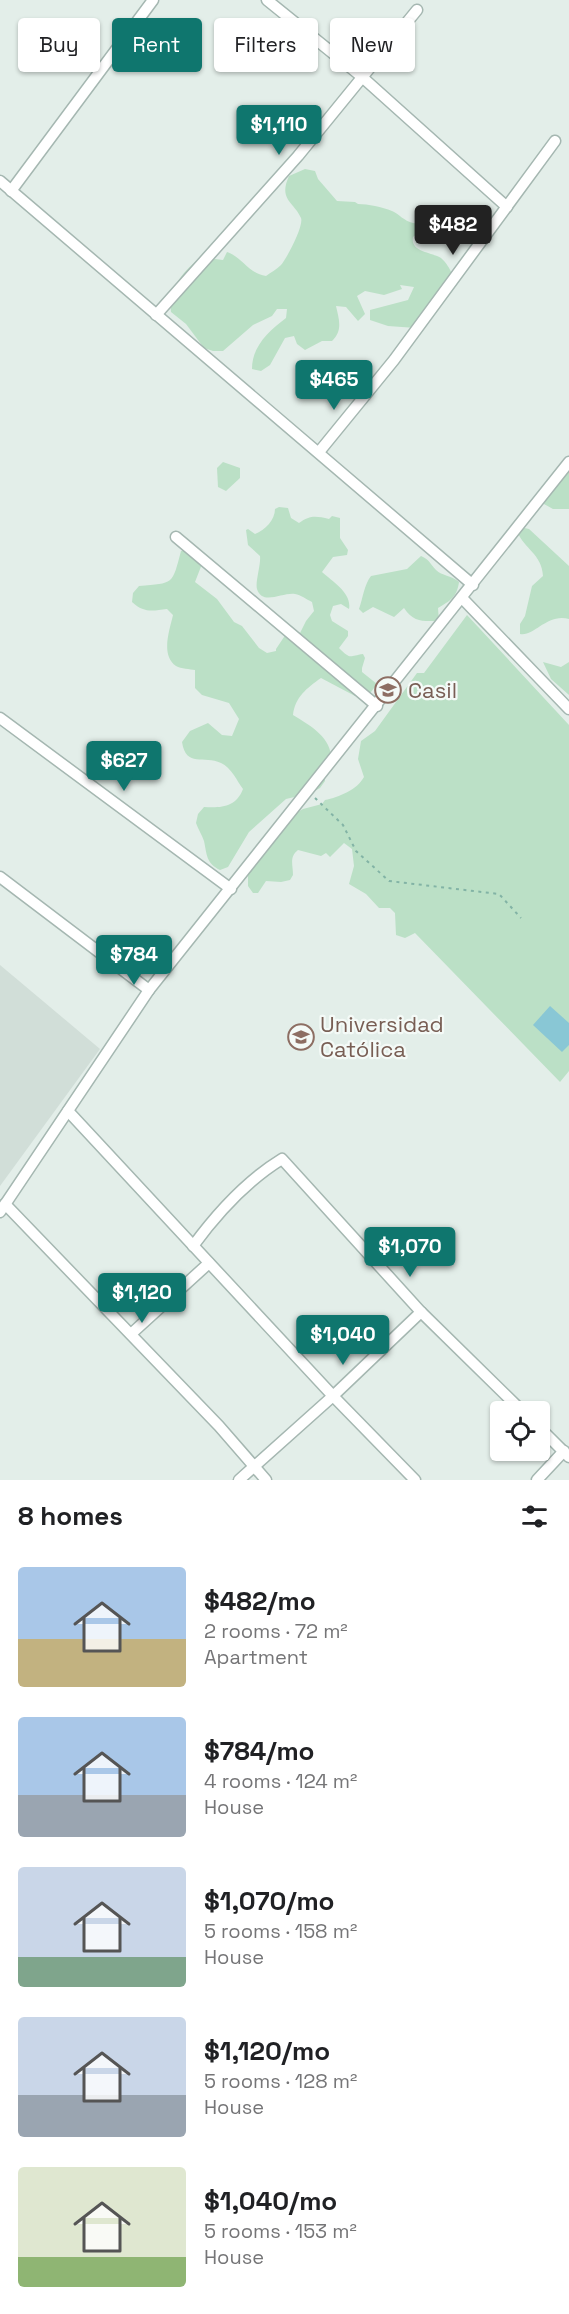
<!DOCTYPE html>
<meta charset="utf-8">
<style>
body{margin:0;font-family:"Space Grotesk",sans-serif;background:#f2f2f2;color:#202124;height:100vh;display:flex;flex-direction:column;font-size:22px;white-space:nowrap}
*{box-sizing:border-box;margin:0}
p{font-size:20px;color:#757577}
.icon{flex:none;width:33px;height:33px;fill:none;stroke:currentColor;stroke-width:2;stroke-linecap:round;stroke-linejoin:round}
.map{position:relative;height:1480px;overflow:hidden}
.drawer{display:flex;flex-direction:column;background:#fff;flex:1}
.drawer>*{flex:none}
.hud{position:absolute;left:18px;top:18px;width:534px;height:54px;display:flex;gap:12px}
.buttons{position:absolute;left:490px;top:1401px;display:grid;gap:12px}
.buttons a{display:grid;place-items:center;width:60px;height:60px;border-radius:6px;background:#fff;box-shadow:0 2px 4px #0004;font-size:30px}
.price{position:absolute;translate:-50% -51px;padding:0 14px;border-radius:6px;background:#0f766e;color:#fff;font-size:20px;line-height:39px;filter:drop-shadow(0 2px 3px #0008)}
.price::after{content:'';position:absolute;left:50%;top:36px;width:18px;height:14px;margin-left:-9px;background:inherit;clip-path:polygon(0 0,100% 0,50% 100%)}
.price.current{background:#222;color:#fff}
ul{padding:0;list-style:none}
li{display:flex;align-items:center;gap:18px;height:150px;padding:0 18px}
li span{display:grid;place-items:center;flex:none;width:168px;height:120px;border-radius:6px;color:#555}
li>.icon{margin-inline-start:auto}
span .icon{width:72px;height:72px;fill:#fffc;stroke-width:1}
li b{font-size:26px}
h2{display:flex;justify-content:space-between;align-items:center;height:72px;padding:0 18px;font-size:26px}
.chip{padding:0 21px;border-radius:6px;background:#fff;box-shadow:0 2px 4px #0004;font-size:21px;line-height:54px}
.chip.current{background:#0f766e;color:#fff}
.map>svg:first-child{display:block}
.built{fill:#d1ded8}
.green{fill:#bbe0c6}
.water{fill:#89c7d5}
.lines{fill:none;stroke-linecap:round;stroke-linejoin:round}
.minor-casing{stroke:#a5b7b1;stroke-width:13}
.path{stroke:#82b3a5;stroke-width:2;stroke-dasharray:3 4.5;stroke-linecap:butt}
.minor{stroke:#fff;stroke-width:10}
.labels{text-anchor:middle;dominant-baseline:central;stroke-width:4.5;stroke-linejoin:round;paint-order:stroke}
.education-label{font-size:22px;fill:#785e54;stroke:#f4faf7;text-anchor:start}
</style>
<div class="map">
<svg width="569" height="1480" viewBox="0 0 569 1480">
<rect width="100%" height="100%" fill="#e3eee9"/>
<path class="built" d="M0,965L100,1049L0,1186Z"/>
<g class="green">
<path d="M305,169L315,171L318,179L337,201L355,202L358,204C368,204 382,207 392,211C399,214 404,221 413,223C425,226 433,218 444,228V233L436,238L417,234L413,237C410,252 431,252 441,258C446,262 450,269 452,274L443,289L439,288L438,299L416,328L388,326L370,320V310L408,300L414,287L400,285L402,289L384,295L365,291L357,296L365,314L358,321L346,307L336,306C339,320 343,330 332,341H322L305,350L297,344L294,336L285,338L270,365L261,371L252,369C252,346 269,331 286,318L287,309H277L272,316L253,325L223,351H213L204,348L186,324L171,312C168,285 188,266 208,252L215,259L223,260L227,252C242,257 249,274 266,276C270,273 277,269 281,265C287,258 304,226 301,218C294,202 278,200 289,176Z"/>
<path d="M569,458V509H553L544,504C545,498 544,490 546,484C551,473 563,469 569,458Z"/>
<path d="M223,462L240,468V478L226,491L218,487L217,468Z"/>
<path d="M279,507L288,508L291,518L299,523C310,515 316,516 329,519L332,516L340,518V538L348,550L347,555L333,557L322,572C333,582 352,593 349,609L341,604L333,606L330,615L332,621L348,631V636L339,648C351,660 349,656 363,654L365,658L362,668V672L377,684L371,692L355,696L321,678C307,688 295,697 293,715C308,724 329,736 331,755L325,761V781L320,788L311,793L286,799L249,832L228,867L220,870C206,863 207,855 204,841C202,835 198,829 196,823L198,814L204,807C222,808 236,807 243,789C237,781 231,767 221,763C204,755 186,768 182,742L190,731L208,723L222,735L232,736L239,719L229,703L202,695L195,688V670C190,669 181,669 176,666C160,655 170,629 173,615L167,609C152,611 144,613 132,602L133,593L139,586C174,583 172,585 181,551L190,549L202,564L195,582L217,599L234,622L242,626L259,648L267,653L276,651V649L288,631L300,633L306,621L314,611L312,602C306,599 301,595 295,594C283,592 262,606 257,589C255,582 261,565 260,556L248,545L246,530L248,529L255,534C265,530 275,520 275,509Z"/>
<path d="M520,527L529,529L569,566V619C547,613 534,637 520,634V624L525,616L532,586L543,576C542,554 524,549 517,531Z"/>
<path d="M421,556C430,560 430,564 436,570C442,576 451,575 459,582C457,597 450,601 438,608L439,621C423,621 414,623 404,608L394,617L373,607L363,613L359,609C363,598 364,585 371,576L407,569Z"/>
<path d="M467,615L569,725V1071L560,1082L415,933L405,938L396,935L395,913L390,908H379L366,894L349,884L354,866L352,849L344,843L330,857L326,853L321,856L298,850C289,857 293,865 293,875L290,880L281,882L266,881L258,893H253L248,886V871L266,853L294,814L303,809L322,804L325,800C339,797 357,790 364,777L358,759L361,741L375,731L417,673H424Z"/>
<path d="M543,662L561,667L569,662V695L551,679Z"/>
</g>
<path class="water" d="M550,1006L569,1023V1045L562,1052L533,1025Z"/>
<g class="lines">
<g class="minor-casing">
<g id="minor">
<path d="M267,0L361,76L507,207"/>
<path d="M0,181L473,585"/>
<path d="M11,191L153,0"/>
<path d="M156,315L298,156L417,10"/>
<path d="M319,452L394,360L555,141"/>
<path d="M176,537L377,706"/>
<path d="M462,598L569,709"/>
<path d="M0,718L231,889"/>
<path d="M0,877L149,990"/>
<path d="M68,1111L333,1396L415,1480"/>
<path d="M5,1204L219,1426L266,1480"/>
<path d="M0,1212L149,990L569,462"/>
<path d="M193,1246C218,1212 246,1181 282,1159L421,1312L523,1412"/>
<path d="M131,1334L209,1263"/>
<path d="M540,1428L569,1457"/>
<path d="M239,1480L333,1396L421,1312"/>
<path d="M537,1480L564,1451"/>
</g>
</g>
<path class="path" d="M315,798L343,825L356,851L389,881L499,894L521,918"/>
<use href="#minor" class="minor"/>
</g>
<defs>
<g id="school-ring" transform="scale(1.35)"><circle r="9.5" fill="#f4faf7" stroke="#8d6e63" stroke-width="1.5"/><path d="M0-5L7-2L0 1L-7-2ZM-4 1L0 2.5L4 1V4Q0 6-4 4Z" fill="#8d6e63"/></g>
</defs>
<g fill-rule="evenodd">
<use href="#school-ring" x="388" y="690"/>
<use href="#school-ring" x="301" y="1037"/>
</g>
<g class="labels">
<g class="education-label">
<text x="408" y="690">Casil</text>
<text x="320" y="1024">Universidad<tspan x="320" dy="25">Católica</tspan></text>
</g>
</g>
</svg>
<div class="buttons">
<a><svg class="icon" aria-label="locate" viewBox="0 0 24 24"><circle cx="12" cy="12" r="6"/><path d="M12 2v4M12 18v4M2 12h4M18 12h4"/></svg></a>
</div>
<b class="price" style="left:279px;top:156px">$1,110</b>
<b class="price current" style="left:453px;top:256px">$482</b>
<b class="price" style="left:334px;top:411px">$465</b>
<b class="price" style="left:124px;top:792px">$627</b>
<b class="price" style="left:134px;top:986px">$784</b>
<b class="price" style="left:410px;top:1278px">$1,070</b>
<b class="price" style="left:142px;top:1324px">$1,120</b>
<b class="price" style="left:343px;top:1366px">$1,040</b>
<div class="hud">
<a class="chip">Buy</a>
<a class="chip current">Rent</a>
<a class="chip">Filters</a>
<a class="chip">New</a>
</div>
</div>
<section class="drawer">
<h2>8 homes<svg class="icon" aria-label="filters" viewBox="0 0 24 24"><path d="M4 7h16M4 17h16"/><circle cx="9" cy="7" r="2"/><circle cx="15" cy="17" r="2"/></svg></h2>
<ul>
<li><span style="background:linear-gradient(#a9c7e8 60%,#c2b280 0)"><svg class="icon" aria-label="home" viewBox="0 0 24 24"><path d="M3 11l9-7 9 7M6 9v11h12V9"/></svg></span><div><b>$482/mo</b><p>2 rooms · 72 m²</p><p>Apartment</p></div></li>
<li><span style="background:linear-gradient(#a9c7e8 65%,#9aa5b1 0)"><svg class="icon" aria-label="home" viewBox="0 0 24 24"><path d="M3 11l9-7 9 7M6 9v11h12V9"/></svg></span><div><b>$784/mo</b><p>4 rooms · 124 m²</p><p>House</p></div></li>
<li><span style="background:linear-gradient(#c9d6e8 75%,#7fa58c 0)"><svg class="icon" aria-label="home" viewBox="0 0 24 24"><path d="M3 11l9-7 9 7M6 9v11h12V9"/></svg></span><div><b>$1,070/mo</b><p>5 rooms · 158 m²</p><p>House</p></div></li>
<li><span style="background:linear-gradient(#c9d6e8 65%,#9aa5b1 0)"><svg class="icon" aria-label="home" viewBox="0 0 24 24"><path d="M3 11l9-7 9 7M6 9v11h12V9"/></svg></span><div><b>$1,120/mo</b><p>5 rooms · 128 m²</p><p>House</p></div></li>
<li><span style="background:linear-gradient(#dfe7d0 75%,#8fb573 0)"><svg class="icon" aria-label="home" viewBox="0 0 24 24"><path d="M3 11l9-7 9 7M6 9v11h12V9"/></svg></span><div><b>$1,040/mo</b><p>5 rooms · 153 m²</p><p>House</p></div></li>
</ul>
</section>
